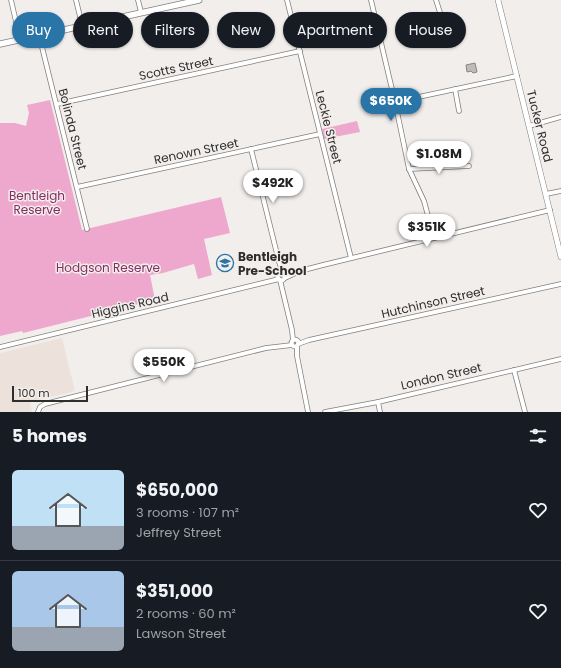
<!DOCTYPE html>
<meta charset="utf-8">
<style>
body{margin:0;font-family:Poppins,sans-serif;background:#20242c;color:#f1f3f6;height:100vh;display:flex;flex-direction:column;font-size:15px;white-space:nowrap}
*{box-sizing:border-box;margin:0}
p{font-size:13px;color:#9ea1a6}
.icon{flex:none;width:22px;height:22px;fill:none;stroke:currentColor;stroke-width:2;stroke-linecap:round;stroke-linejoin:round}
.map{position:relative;height:412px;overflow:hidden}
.sheet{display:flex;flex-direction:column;background:#171b24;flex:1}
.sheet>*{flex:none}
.banner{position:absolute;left:12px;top:12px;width:537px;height:36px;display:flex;gap:8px}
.scale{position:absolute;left:12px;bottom:10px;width:76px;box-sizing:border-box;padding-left:4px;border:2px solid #2f2e2d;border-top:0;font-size:11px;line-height:14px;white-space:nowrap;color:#2f2e2d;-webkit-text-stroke:3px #f2eeec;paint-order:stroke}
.price{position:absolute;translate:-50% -34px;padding:0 9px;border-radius:14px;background:#fff;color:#222;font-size:13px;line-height:26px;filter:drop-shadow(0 1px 2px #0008)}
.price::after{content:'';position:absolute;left:50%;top:24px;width:12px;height:9px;margin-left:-6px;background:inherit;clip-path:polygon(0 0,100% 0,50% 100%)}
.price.active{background:#2975a8;color:#fff}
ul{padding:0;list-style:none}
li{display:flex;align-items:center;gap:12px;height:100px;padding:0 12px}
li+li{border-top:1px solid #363941}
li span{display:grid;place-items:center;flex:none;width:112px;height:80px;border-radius:6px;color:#555}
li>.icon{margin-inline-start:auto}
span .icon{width:48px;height:48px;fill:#fffc;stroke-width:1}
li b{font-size:17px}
h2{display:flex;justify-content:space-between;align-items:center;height:48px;padding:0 12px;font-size:17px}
.chip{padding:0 14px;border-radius:18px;background:#171b24;box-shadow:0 1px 3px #0004;font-size:14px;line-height:36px}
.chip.active{background:#2975a8;color:#fff}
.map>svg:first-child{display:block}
.built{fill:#ece2db}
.green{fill:#eea7cd}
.building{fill:#bfbbbb;stroke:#898685}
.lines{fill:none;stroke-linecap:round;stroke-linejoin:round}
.minor-casing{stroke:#827f7d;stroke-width:5.5}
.tertiary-casing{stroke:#827f7d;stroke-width:6}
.secondary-casing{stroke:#827f7d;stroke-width:7}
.minor{stroke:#fff;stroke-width:4}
.tertiary{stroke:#fff;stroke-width:5}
.secondary{stroke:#fff;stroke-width:5.5}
.labels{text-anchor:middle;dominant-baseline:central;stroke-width:3;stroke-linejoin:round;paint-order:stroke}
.street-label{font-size:12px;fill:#2f2e2d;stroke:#f2eeec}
.park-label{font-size:12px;fill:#852d62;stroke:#f2eeec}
.poi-label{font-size:12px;font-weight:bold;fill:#2f2e2d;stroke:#f2eeec;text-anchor:start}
</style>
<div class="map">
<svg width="561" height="412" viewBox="0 0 561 412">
<rect width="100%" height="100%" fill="#f2eeec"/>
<path class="built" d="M62,338L75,391L30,402L32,412H0V353Z"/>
<g class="green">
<path d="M50,100L82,230L221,197L230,233L204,239L212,275L198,279L194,264L163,273L150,275L155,300L23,333L22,331L0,336V123H15L26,126L29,113L27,105Z"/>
<path d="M357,121L360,132L324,139L322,129Z"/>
</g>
<path class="building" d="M475,63L477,72L473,73L471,71L467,72L466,65Z"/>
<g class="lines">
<g class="minor-casing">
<g id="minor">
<path d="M11,0L20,39"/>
<path d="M76,0L82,25"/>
<path d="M138,0L141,12"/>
<path d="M287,0L351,258"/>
<path d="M371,0L395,102L409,169L424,201L434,238"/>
<path d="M436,0L443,22"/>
<path d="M39,35L87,229"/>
<path d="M455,89L459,111"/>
<path d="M395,102L517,76"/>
<path d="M57,104L300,51"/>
<path d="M529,126L561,117"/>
<path d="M251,149L279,262L283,273"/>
<path d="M409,169L469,166"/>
<path d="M77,187L320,134"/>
<path d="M546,194L561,191"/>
<circle cx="281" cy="277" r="3.5"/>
<path d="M285,278L300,271L323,265L550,210"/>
<path d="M280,280L292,330L293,340"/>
<circle cx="295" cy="343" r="3.5"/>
<path d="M298,344L309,340L561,284"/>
<path d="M297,346V356L308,412"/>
<path d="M0,347L279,279"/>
<path d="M514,370L525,412"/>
<path d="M378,402L380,412"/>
<path d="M38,412L40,407L45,404L266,348L292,345"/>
<path d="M325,412L378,402L561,359"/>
</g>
</g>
<g class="tertiary-casing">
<path id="tertiary" d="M498,0L561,257"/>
</g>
<g class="secondary-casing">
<path id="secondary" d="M0,44L199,0"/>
</g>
<use href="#minor" class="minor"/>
<use href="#tertiary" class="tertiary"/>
<use href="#secondary" class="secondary"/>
</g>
<defs>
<g id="school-ring" transform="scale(0.9)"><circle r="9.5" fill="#f2eeec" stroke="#2975a8" stroke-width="1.5"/><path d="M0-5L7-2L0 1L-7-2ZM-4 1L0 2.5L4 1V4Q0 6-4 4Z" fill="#2975a8"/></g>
</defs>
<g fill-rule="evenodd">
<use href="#school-ring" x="225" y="263"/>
</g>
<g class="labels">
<g class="street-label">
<text transform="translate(176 68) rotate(-12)">Scotts Street</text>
<text transform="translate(540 126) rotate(76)">Tucker Road</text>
<text transform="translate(329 127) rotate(76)">Leckie Street</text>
<text transform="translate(73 129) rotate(76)">Bolinda Street</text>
<text transform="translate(196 151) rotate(-12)">Renown Street</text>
<text transform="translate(433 302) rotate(-13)">Hutchinson Street</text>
<text transform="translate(130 305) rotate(-13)">Higgins Road</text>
<text transform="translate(441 376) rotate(-13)">London Street</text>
</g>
<g class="park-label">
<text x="37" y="195">Bentleigh<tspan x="37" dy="14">Reserve</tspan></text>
<text x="108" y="267">Hodgson Reserve</text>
</g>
<g class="poi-label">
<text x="238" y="256">Bentleigh<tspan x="238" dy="14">Pre-School</tspan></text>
</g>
</g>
</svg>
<div class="scale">100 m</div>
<b class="price active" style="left:391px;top:122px">$650K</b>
<b class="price" style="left:439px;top:175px">$1.08M</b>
<b class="price" style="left:273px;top:204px">$492K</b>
<b class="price" style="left:427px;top:248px">$351K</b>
<b class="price" style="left:164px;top:383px">$550K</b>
<div class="banner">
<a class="chip active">Buy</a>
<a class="chip">Rent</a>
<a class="chip">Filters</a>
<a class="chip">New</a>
<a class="chip">Apartment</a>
<a class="chip">House</a>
</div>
</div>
<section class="sheet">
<h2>5 homes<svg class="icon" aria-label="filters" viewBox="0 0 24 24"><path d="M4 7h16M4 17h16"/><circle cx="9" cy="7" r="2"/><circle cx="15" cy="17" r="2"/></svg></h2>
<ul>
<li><span style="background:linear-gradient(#bfe0f5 70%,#9aa5b1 0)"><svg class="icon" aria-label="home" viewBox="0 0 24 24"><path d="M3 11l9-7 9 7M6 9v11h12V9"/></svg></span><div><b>$650,000</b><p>3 rooms · 107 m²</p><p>Jeffrey Street</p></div><svg class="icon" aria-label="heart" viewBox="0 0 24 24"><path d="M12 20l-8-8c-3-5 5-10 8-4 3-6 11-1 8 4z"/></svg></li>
<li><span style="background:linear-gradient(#a9c7e8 70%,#9aa5b1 0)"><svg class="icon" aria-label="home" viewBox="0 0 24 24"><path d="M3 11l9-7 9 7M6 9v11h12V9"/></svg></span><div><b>$351,000</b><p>2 rooms · 60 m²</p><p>Lawson Street</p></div><svg class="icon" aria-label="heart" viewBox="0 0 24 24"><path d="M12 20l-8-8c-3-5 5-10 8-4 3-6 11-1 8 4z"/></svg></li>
</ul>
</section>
